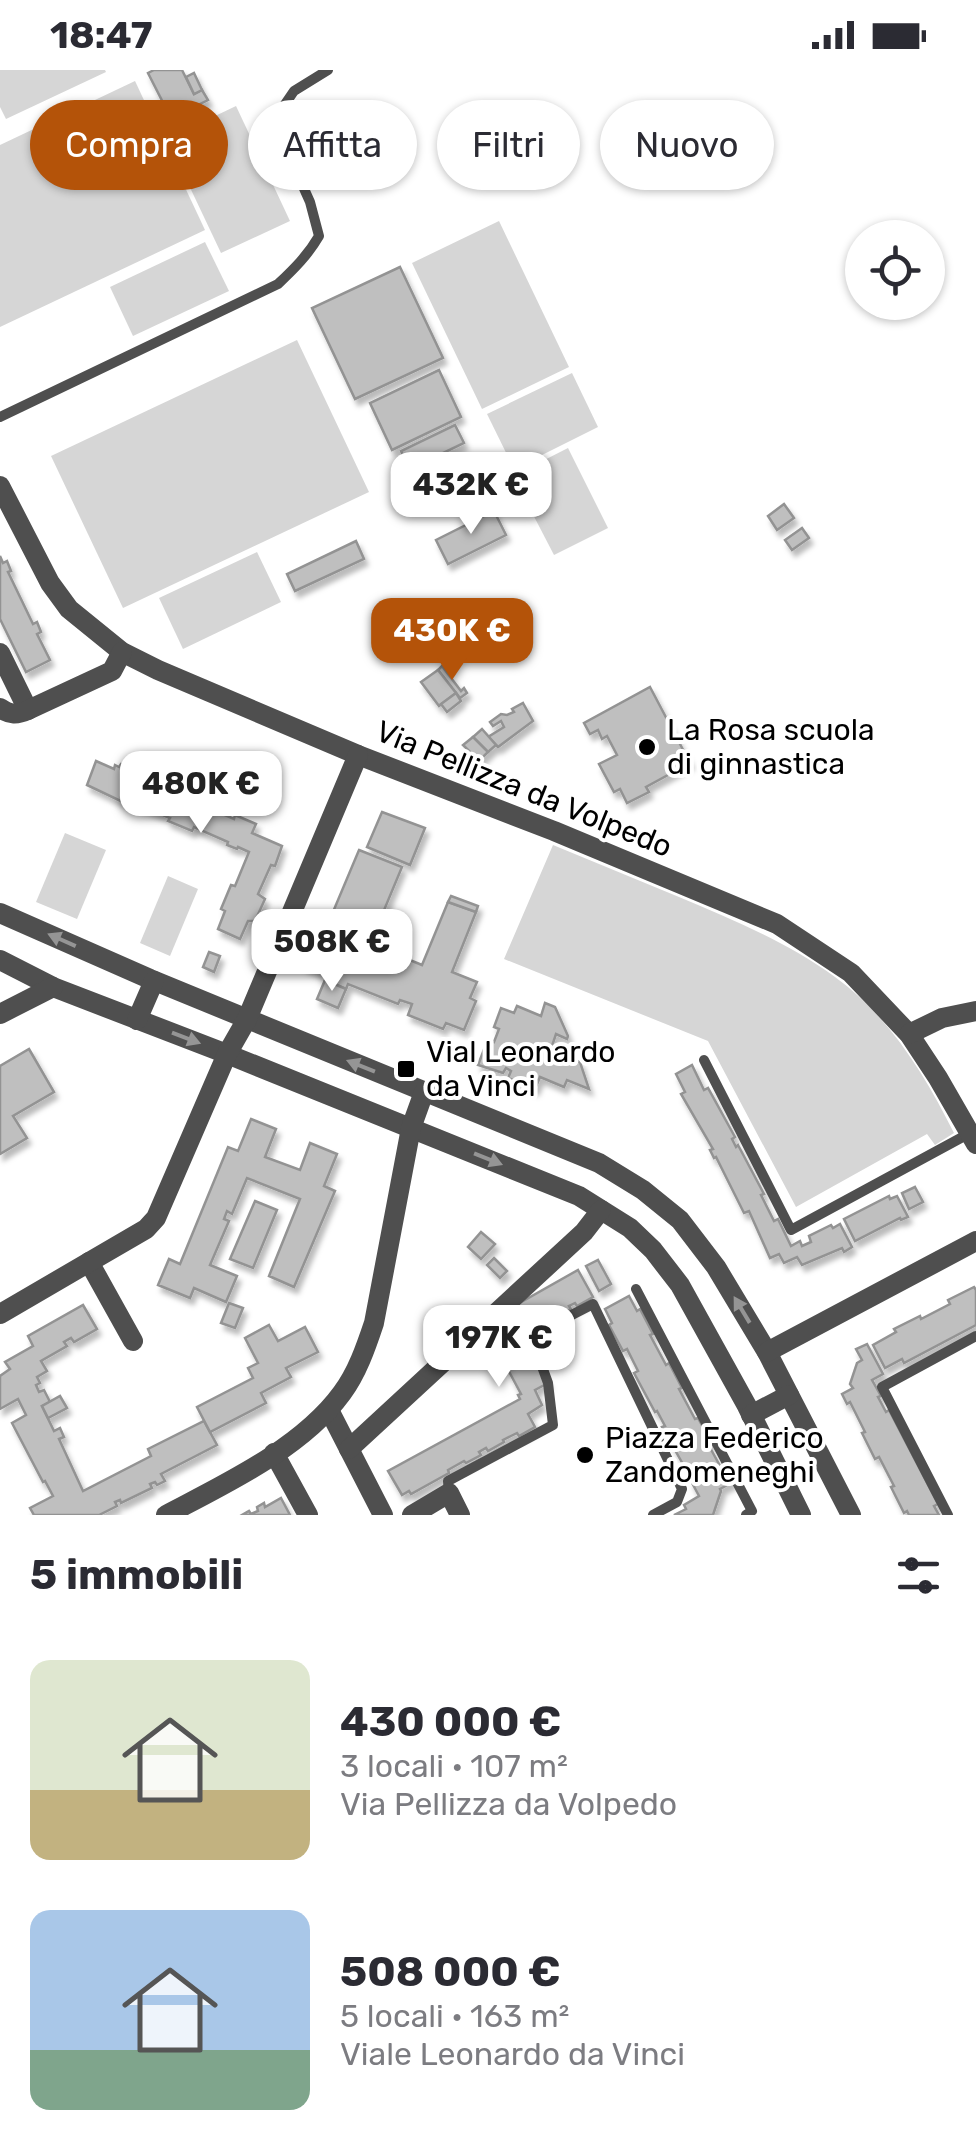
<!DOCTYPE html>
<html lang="it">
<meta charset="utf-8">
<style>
body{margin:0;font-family:Rubik,sans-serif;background:#f2f2f3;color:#2b2b33;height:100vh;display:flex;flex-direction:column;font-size:38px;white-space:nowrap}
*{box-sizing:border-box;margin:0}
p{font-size:32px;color:#7c7c81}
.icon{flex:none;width:55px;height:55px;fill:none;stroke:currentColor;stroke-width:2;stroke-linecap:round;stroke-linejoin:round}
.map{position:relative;height:1445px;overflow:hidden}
.drawer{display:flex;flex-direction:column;background:#fff;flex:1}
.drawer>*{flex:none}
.banner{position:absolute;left:30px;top:30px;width:918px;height:90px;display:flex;gap:20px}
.controls{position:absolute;left:845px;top:150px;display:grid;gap:20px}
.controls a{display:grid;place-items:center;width:100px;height:100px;border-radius:50%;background:#fff;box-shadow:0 2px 8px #0004;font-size:50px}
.price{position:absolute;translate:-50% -85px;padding:0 22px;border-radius:20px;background:#fff;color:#222;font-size:32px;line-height:65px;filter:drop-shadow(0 2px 5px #0008)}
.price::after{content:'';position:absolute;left:50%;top:60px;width:30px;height:22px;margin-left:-15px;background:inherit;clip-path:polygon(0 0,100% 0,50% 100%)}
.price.selected{background:#b45309;color:#fff}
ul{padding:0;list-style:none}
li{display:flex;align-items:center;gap:30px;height:250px;padding:0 30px}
li span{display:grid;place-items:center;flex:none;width:280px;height:200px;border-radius:20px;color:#555}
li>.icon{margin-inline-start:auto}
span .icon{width:120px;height:120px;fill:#fffc;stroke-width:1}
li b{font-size:42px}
h2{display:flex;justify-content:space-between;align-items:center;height:120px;padding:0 30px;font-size:42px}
.chip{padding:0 35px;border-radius:45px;background:#fff;box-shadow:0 2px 8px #0004;font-size:35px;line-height:90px}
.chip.selected{background:#b45309;color:#fff}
.status{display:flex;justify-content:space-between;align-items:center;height:70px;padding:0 50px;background:#fff;direction:ltr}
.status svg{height:28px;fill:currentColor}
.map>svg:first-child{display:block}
.green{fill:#d6d6d6}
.building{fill:#bfbfbf;stroke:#939393;stroke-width:2.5;filter:url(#shadow)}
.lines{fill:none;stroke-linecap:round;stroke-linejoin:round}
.service{stroke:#4f4f4f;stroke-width:10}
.minor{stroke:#4f4f4f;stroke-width:20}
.oneway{fill:#959595}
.poi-dot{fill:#000;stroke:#fff;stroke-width:4}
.labels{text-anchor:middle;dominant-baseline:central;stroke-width:8;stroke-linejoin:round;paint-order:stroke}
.poi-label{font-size:30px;fill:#000;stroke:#fff;text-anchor:start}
.street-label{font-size:30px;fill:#000;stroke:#fff}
</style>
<div class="status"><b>18:47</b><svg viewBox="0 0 49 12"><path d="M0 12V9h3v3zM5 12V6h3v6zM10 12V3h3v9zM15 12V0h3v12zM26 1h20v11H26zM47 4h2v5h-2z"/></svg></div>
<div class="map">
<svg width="976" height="1445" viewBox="0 0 976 1445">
<defs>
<filter id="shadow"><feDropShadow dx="3.5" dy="6" stdDeviation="2.5" flood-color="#0004"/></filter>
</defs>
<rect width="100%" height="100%" fill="#fff"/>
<g class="green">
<path d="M0,0H105L106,2L6,49L0,37Z"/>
<path d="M135,11L205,160L0,257V75Z"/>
<path d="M236,36L290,151L221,183L167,69Z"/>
<path d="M499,151L569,297L482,339L412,193Z"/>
<path d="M205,172L229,221L133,266L110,217Z"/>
<path d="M297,270L369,422L123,538L51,386Z"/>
<path d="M572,303L598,357L514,399L487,344Z"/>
<path d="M568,378L608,458L554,485L513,406Z"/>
<path d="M257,482L281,532L183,579L159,528Z"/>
<path d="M65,763L106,780L77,849L36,832Z"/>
<path d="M553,775C595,792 637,810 679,827C733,850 788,872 835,907C889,946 925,1005 954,1063L935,1075L927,1064L796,1137L708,971L504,889Z"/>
<path d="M168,806L198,819L170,886L140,873Z"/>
</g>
<g class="building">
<path d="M154,0H182L194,24L202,20L208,30L190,39L194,47L189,50L193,58L184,63L179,54L175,56L148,3Z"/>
<path d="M194,3L202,20L194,24L186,7Z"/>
<path d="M400,197L443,288L355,329L312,238Z"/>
<path d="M439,300L461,347L392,380L370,333Z"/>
<path d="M455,355L464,373L410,399L401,381Z"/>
<path d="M504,406L506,424L487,426L486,407Z"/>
<path d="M784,434L794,448L777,460L768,446Z"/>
<path d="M494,441L506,465L448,494L436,470Z"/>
<path d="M802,458L809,468L792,480L785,470Z"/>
<path d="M356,471L364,489L295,521L287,504Z"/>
<path d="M0,486L3,493L7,491L11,501L8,502L33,554L37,552L41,562L37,564L50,590L26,602L0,549Z"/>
<path d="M442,596L461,621L464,618L467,623L460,628L438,600Z"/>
<path d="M438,600L456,623L439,636L421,612Z"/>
<path d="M650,617L690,693L646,717L649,722L627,733L620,719L614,722L599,694L617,685L607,666L602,669L598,660L590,664L584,653Z"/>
<path d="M456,623L461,631L447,642L441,634Z"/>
<path d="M523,633L533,651L498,677L488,667L504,657L501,651L493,656L490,652L501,644L507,645L514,642L512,639Z"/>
<path d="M482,659L496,675L488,682L473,667Z"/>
<path d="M473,667L488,682L479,691L463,675Z"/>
<path d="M96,691L114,699L115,695L119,697L121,694L140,701L138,705L142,706L140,710L176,725L183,720L206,731L204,736L234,749L235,745L256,754L252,763L282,776L275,796L271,795L258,824L265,829L255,851H248L240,869L218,859L225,841L221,839L231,815L235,816L249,782L238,777L237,779L227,775L228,772L194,757L192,761L168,751L170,748L134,733L131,736L87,715Z"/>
<path d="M382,742L425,758L410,795L367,777Z"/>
<path d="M359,780L402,797L377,857L399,866L389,891L394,893L398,885L422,895L448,832L476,842L452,902L477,912L470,928L476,931L464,960L446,953L443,959L408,945L412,934L400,930L398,934L348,914L346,919L325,910L327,905L304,896L319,859L325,861Z"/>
<path d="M451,826L478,836L476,842L448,832Z"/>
<path d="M209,882L220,886L214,902L203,897Z"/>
<path d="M325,910L346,919L338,938L317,929Z"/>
<path d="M545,933L555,937L568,966L567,969L556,964L550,982L580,992L589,1019L567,1010L564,1017L540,1007L535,1019L508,1008L511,1001L506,998L503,1003L478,995L488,969L494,972L499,959L494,957L501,938L514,943L517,936L541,946Z"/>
<path d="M29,979L54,1022L13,1046L27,1068L0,1084V996Z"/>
<path d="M692,995L704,1020L708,1018L735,1067L732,1069L736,1077L738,1075L764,1124L761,1125L774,1151L778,1149L791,1176L800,1171L802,1176L811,1172L809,1166L831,1155L833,1158L840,1154L852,1177L844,1182L842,1178L802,1195L797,1187L784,1193L779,1184L770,1188L749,1141L744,1143L716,1087L714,1088L710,1080L713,1079L681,1024L685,1022L676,1004Z"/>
<path d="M251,1049L276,1059L265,1087L300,1100L310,1073L337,1084L324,1116L335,1121L294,1217L269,1206L300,1129L247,1108L232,1144L227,1141L224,1149L229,1151L210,1195L237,1206L226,1232L194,1218L190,1228L158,1215L169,1189L180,1194L228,1077L238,1081Z"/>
<path d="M915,1117L923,1132L909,1139L902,1123Z"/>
<path d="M889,1126L890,1129L897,1126L908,1147L901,1150L900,1148L855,1171L844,1149Z"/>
<path d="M255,1131L277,1140L253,1198L230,1189Z"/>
<path d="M481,1162L495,1174L481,1189L468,1177Z"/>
<path d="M494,1188L507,1201L500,1208L487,1195Z"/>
<path d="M598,1190L611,1214L599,1221L586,1196Z"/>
<path d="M578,1200L593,1227L577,1236L575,1233L569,1236L571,1239L555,1248L553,1245L523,1264L532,1281L528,1282L548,1313L535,1320L542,1335L528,1344L535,1357L519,1366L517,1363L503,1370L504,1372L488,1381L486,1378L479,1382L481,1385L466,1393L464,1391L448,1400L449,1403L411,1424L409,1421L402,1425L388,1401L520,1329L518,1325L521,1324L497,1279L507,1273L500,1259L514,1249L509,1239Z"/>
<path d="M974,1217L976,1220V1255L904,1293L902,1289L885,1298L873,1275L896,1262L894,1259L920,1246L921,1249L950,1234L948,1230Z"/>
<path d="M629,1226L637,1241L640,1239L653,1264L650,1265L666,1295L669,1293L682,1318L679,1319L695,1349L698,1348L711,1372L708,1374L724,1403L727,1401L733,1412L720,1419L721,1421L713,1445H674L686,1439L684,1435L699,1426L691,1411L696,1409L687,1394L684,1396L662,1357L665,1356L657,1341L655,1342L634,1303L638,1301L627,1279L623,1281L609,1255L612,1253L605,1239Z"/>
<path d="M229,1233L243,1238L235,1258L221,1253Z"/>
<path d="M83,1235L97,1259L74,1272L71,1268L64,1272L67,1276L41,1291L47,1301L37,1307L40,1313L36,1315L39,1322L44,1320L50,1332L42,1336L54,1361L60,1358L64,1367L59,1369L83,1421L151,1386L148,1379L204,1351L217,1375L161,1404L165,1411L157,1415L155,1412L150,1414L152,1418L121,1433L120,1430L115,1432L117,1436L99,1445H34L30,1438L53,1426L45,1411L43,1412L12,1353L26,1345L18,1329L0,1339V1306L10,1299L5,1292L33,1276L28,1266Z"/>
<path d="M269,1255L278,1271L305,1257L318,1282L286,1298L291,1307L261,1323L266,1333L210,1362L197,1337L253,1308L248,1298L258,1293L245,1268Z"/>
<path d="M867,1274L883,1304L872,1310L881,1326L878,1327L886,1342L889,1340L938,1434L934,1436L939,1445H909L907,1441L904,1443L891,1417L894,1416L879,1387L875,1389L862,1363L865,1362L850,1332L847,1334L842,1324L853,1318L850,1314L857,1293L862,1290L856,1279Z"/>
<path d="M60,1326L67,1338L48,1348L42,1336Z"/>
<path d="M281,1428L290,1445H242L249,1441L251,1444L258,1441L257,1437L264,1433L265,1437Z"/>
</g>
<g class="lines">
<g class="service">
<path d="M0,347L278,214C294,199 308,185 319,166L310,132L280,65L281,40L294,21L328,0"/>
<path d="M704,990L791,1160L970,1063"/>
<path d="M636,1219L752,1441L746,1445"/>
<path d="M449,1423L448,1411L553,1355L548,1313L531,1266L593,1234L682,1419L677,1432L653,1445"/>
<path d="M948,1445L882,1317L976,1266"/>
</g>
<g class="minor">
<path d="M0,416L50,513L69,539L122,582L158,600L358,685L554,761L777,854L851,903L909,964L938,1008L976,1074"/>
<path d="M0,583L28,640"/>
<path d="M0,638C10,645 17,645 28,640L112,601L122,582"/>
<path d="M0,843L150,909L599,1093L643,1120L680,1150L716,1197L767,1282L851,1445"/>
<path d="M0,890L53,917L227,984L579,1126L630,1158L653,1180L680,1215L747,1336L801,1445"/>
<path d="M0,944L53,917"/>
<path d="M137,950L154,911"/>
<path d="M909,964L942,948L976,941"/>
<path d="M89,1192L133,1271"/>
<path d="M0,1244L146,1159L156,1148L227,984L247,949L358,685"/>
<path d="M767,1282L976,1171"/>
<path d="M329,1340L383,1445"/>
<path d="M751,1345L789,1325"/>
<path d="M349,1379L584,1162L601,1140"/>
<path d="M274,1383L308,1445"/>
<path d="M166,1445C225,1414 302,1378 342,1323C357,1303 366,1277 374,1253L411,1058L424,1022"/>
<path d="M412,1445L449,1423L460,1445"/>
</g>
</g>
<defs><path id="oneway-solid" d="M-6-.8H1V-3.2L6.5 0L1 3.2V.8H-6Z" transform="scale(2.5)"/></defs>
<g class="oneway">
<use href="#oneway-solid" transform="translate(62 870) rotate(-156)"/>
<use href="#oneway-solid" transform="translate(186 968) rotate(21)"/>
<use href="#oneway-solid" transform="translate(361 996) rotate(-158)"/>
<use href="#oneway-solid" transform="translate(488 1089) rotate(22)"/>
<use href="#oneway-solid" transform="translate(742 1240) rotate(-121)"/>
</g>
<g class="poi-dot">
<circle cx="647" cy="677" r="10"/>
<rect x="396" y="989" width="20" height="20" rx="5"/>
<circle cx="585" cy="1385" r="10"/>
</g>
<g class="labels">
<g class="poi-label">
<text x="667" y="660">La Rosa scuola<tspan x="667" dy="34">di ginnastica</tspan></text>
<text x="426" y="982">Vial Leonardo<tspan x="426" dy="34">da Vinci</tspan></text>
<text x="605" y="1368">Piazza Federico<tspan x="605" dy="34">Zandomeneghi</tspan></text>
</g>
<g class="street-label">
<text transform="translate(524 719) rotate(22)">Via Pellizza da Volpedo</text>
</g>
</g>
</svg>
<div class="controls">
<a><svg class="icon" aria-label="locate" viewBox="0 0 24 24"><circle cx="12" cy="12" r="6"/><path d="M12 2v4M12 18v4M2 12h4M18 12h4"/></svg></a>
</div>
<b class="price" style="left:471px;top:467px">432K €</b>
<b class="price selected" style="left:452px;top:613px">430K €</b>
<b class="price" style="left:201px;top:766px">480K €</b>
<b class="price" style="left:332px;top:924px">508K €</b>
<b class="price" style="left:499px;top:1320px">197K €</b>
<div class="banner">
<a class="chip selected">Compra</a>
<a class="chip">Affitta</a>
<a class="chip">Filtri</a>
<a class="chip">Nuovo</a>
</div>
</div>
<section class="drawer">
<h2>5 immobili<svg class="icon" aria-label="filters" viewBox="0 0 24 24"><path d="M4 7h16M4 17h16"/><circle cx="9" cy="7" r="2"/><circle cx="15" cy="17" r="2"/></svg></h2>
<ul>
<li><span style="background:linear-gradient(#dfe7d0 65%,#c2b280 0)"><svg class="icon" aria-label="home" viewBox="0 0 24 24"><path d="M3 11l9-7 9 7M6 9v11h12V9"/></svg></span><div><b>430 000 €</b><p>3 locali · 107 m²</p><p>Via Pellizza da Volpedo</p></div></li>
<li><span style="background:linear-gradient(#a9c7e8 70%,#7fa58c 0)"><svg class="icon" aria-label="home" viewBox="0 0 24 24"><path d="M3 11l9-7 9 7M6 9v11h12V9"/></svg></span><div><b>508 000 €</b><p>5 locali · 163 m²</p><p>Viale Leonardo da Vinci</p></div></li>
</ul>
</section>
